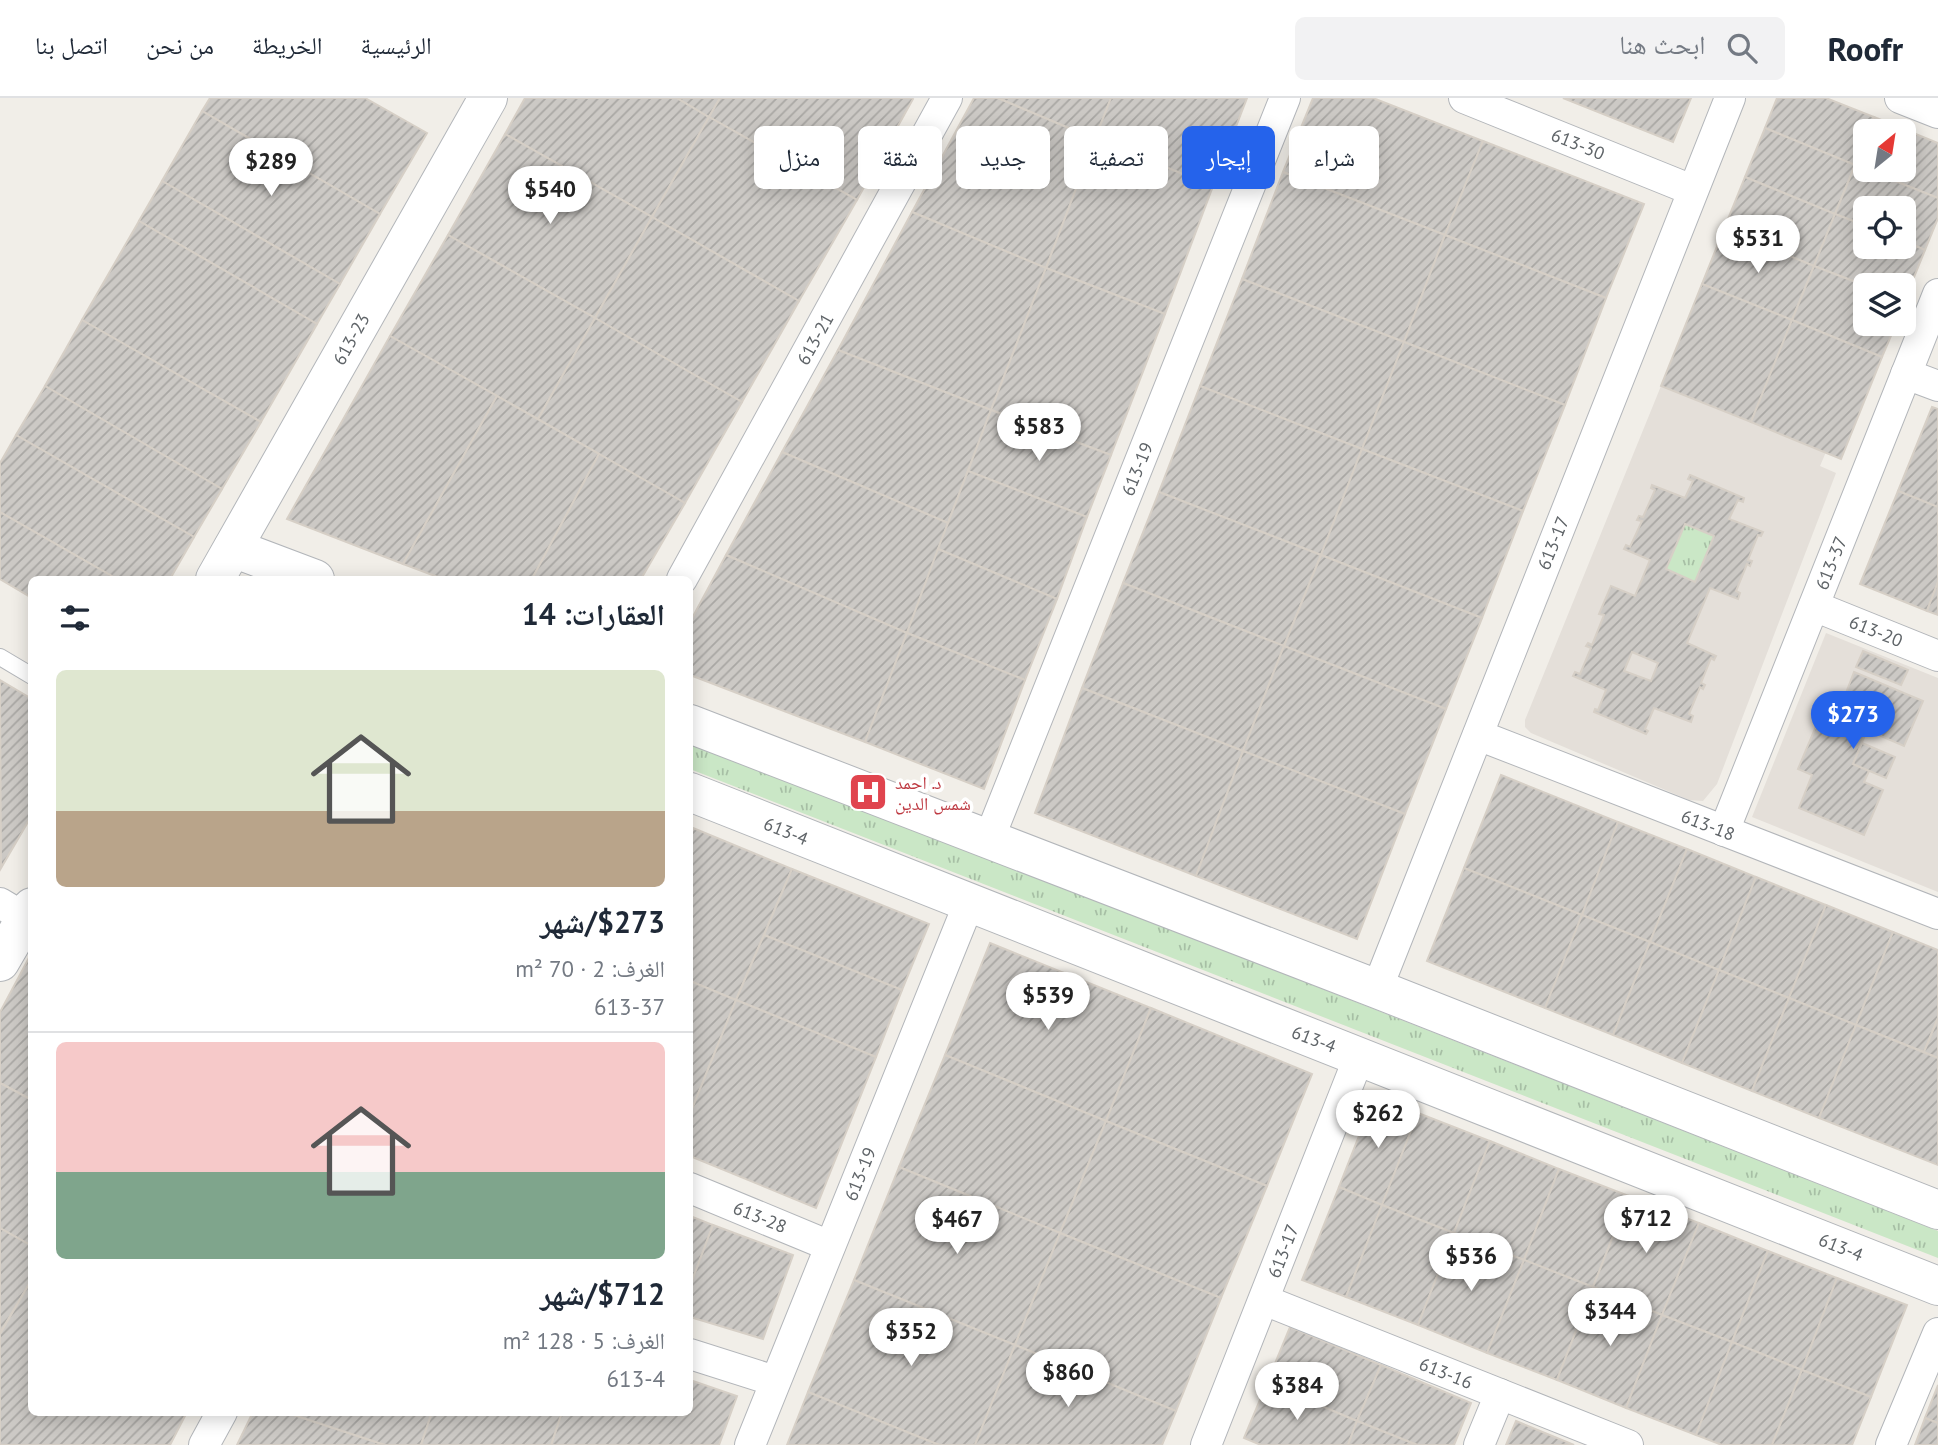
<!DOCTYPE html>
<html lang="ar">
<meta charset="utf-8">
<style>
body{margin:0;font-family:"PT Sans","Noto Naskh Arabic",sans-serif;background:#f2f2f3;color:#1f2937;direction:rtl;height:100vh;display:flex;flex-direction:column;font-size:26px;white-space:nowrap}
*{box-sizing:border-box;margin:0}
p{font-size:23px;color:#747a83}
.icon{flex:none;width:38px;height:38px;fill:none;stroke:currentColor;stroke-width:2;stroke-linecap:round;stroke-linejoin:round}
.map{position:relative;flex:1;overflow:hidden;direction:ltr}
.panel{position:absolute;left:28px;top:478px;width:665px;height:840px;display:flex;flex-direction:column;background:#fff;border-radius:10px;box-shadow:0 4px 18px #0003;direction:rtl}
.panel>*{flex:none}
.banner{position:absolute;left:714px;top:28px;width:665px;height:63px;direction:rtl;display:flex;gap:14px}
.needle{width:46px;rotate:30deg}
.buttons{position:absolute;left:1853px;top:21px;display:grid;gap:14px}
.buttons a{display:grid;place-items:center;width:63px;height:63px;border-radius:10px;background:#fff;box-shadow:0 4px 18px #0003;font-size:35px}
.price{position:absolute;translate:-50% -60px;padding:0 16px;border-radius:24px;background:#fff;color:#222;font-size:23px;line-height:46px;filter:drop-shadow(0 2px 4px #0008)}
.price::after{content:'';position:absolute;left:50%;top:42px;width:21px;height:16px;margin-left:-10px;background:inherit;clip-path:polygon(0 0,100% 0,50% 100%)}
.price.selected{background:#2563eb;color:#fff}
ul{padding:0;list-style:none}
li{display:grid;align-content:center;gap:14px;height:371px;padding:0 28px}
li+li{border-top:2px solid #e0e1e3}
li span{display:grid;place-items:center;height:217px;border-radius:10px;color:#555}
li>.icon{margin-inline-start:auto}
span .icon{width:126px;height:126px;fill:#fffc;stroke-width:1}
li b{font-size:30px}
h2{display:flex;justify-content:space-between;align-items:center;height:84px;padding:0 28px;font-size:30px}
.pill{padding:0 24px;border-radius:10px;background:#fff;box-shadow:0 4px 18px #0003;font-size:24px;line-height:63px}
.pill.selected{background:#2563eb;color:#fff}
header{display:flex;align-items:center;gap:42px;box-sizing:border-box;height:98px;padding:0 35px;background:#fff;border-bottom:2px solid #e0e1e3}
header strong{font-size:33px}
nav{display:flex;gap:38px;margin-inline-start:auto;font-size:24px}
.search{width:490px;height:63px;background:#f2f2f3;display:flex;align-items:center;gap:18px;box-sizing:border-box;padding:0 24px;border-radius:10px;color:#747a83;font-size:26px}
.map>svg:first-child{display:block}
.education{fill:#e4dfd9}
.grass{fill:url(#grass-tufts)}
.building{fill:url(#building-hatch);stroke:#d6cfc6;stroke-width:2;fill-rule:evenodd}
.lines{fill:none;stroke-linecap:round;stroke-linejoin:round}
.service-casing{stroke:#b3b6ba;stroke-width:18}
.minor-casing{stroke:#b3b6ba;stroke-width:32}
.tertiary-casing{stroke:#b3b6ba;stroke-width:40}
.service{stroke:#fff;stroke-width:16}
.minor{stroke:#fff;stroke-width:30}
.tertiary{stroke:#fff;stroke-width:38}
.labels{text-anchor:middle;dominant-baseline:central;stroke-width:7;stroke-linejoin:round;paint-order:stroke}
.street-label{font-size:18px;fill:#5f6468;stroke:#fff}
.health-label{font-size:18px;fill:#be3a42;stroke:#fff;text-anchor:start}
</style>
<header>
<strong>Roofr</strong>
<div class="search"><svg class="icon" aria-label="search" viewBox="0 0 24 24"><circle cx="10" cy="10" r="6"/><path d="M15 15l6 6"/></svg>ابحث هنا</div>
<nav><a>الرئيسية</a><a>الخريطة</a><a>من نحن</a><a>اتصل بنا</a></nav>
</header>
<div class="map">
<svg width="1938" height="1347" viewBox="0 0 1938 1347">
<defs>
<pattern id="grass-tufts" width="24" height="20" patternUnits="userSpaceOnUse" patternTransform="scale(1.75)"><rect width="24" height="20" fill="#cae7c6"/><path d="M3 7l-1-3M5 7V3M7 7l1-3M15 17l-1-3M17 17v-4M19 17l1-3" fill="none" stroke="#a7bfa5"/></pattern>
<pattern id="building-hatch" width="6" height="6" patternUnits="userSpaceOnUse" patternTransform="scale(1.75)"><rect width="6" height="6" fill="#ccc9c5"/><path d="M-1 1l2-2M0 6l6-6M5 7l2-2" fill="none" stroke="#a9a7a4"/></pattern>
</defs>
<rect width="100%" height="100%" fill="#f1eee8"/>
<g class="education">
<path d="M1661,288L1826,354L1820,368L1836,375L1717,686L1703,703L1689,702L1531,635L1525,629V622Z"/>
<path d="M1826,535L1938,580V794L1752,719Z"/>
</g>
<g class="grass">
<path d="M1685,426L1714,438L1695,484L1666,471Z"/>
<path d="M690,642L1938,1133V1160L690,671Z"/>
</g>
<g class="building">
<path d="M210,0H365L427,35L380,116L202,13Z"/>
<path d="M525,0H677L709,19L652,119L505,36Z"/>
<path d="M677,0H720L709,19Z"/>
<path d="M720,0H912L913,1L857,102L709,19Z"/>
<path d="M974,0H998L1095,41L1046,170L912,114Z"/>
<path d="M998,0H1111L1095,41Z"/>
<path d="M1111,0H1247L1213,88L1095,41Z"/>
<path d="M1313,0H1373L1483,43L1445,137L1283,74Z"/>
<path d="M1563,0H1691L1673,44Z"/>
<path d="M1777,0H1826L1874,19L1868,33H1866V40L1855,67L1765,30Z"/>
<path d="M202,13L380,116L340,186L162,83Z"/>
<path d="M709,19L857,102L799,203L652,119Z"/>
<path d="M1874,19L1938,45V100L1868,72H1904V33H1868Z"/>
<path d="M1765,30L1855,67L1835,116L1745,79Z"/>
<path d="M505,36L652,119L595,220L448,137Z"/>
<path d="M1866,40V71L1855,67Z"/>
<path d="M1095,41L1213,88L1165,216L1046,170Z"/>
<path d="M1483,43L1644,106L1606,200L1445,137Z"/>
<path d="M1855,67L1938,100V120L1925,152L1904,143V110H1866V128L1835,116Z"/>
<path d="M1283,74L1445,137L1404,244L1242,181Z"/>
<path d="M1745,79L1835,116L1814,168L1724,131Z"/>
<path d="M162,83L340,186L317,226L139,123Z"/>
<path d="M912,114L1046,170L991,312L838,252Z"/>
<path d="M1835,116L1866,128V149H1904V143L1925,152L1904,204V187L1866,188L1814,168Z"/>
<path d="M652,119L799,203L742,304L595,220Z"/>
<path d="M139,123L317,226L261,324L82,222Z"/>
<path d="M1724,131L1814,168L1792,222L1702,186Z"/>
<path d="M448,137L595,220L538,321L390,238Z"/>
<path d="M1445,137L1606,200L1565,307L1404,244Z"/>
<path d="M1814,168L1866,188V226H1896L1882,259L1792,222Z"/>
<path d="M1046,170L1165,216L1111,357L991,312Z"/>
<path d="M1242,181L1404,244L1362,351L1200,288Z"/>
<path d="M1702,186L1792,222L1751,324L1661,288Z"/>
<path d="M595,220L742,304L685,405L538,321Z"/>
<path d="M82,222L261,324L222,391L45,288Z"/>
<path d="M1792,222L1882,259L1841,361L1751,324Z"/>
<path d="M390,238L497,298L403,466L287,421Z"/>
<path d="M1404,244L1565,307L1523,413L1362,351Z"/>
<path d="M838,252L991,312L948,425L782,354Z"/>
<path d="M45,288L222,391L194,439L16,337Z"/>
<path d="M1200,288L1362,351L1321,457L1159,394Z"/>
<path d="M497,298L599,356L532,481H443L403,466Z"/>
<path d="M1932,309L1938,311V409L1898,393Z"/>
<path d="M991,312L1111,357L1087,419L968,373Z"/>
<path d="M16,337L194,439L170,481H117L0,414V365Z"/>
<path d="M1362,351L1523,413L1482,520L1321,457Z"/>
<path d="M782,354L948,425L907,535L726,457Z"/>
<path d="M599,356L685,405L641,481H532Z"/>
<path d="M968,373L1087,419L1057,501L938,451Z"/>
<path d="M1690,377L1744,400L1743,404L1738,402L1729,421L1763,434L1761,438L1758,437L1748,462L1752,463L1750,468L1747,466L1736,493L1740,495L1738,501L1710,490L1687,545L1716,558L1714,562L1711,560L1701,585L1705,587L1703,591L1700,589L1689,616L1693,618L1691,624L1654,610L1645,631L1648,633L1646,636L1594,614L1595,611L1598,612L1606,592L1573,578L1575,574L1580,576L1591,550L1586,548L1588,545L1592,547L1604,517L1599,516L1611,488L1635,498L1650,462L1624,451L1626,447L1630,449L1642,423L1637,422L1639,418L1643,419L1655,392L1651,390L1652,387L1685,400L1693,383L1688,381ZM1685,426L1714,438L1695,484L1666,471ZM1632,554L1658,565L1651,583L1624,573Z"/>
<path d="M1898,393L1938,409V484L1927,513L1860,486Z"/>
<path d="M1159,394L1321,457L1284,548L1123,485Z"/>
<path d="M0,414L117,481H32V500L0,481Z"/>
<path d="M938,451L1057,501L1025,582L907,535Z"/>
<path d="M726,457L907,535L865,644L690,577V524Z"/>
<path d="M1321,457L1482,520L1446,611L1284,548Z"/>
<path d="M1938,484V517L1927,513Z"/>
<path d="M1123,485L1284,548L1243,653L1082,590Z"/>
<path d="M907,535L1025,582L984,691L865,644Z"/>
<path d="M1284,548L1446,611L1405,716L1243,653Z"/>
<path d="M1863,553L1908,572L1901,587L1856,569Z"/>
<path d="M1854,574L1923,603L1904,648L1867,632L1853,666L1869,673L1864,684L1883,692L1864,737L1799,710L1812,677L1798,671L1827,602L1841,608Z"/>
<path d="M0,582L32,601V717L1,770Z"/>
<path d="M1082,590L1243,653L1196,778L1035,715Z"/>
<path d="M1862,645L1895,659L1886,680L1853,666Z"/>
<path d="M1243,653L1405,716L1357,841L1196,778Z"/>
<path d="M1501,677L1618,724L1582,817L1464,770Z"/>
<path d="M1618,724L1687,751L1650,844L1582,817Z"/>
<path d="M693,730L792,771L736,902L690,883V738Z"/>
<path d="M1687,751L1756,779L1719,872L1650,844Z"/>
<path d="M1464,770L1582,817L1545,910L1427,863Z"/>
<path d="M792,771L929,826L902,892L764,837Z"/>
<path d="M1756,779L1826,807L1789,900L1719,872Z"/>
<path d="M1826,807L1893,834L1856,927L1789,900Z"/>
<path d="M1582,817L1650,844L1613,937L1545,910Z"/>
<path d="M1893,834L1938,852V920L1924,954L1856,927Z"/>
<path d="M764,837L902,892L876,959L736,902Z"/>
<path d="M1650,844L1719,872L1682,965L1613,937Z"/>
<path d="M990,845L1151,910L1106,1023L945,957Z"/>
<path d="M31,856H32V1002L0,985V914Z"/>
<path d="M1719,872L1789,900L1752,993L1682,965Z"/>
<path d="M690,883L736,902L690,1016Z"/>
<path d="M1789,900L1856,927L1819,1020L1752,993Z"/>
<path d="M736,902L876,959L816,1110L690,1058V1016Z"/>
<path d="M1151,910L1312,976L1267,1088L1106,1023Z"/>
<path d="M1938,920V960L1924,954Z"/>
<path d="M1856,927L1938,960V1067L1819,1020Z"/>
<path d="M945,957L1106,1023L1060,1135L899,1069Z"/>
<path d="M0,985L32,1002V1148L0,1130Z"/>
<path d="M1375,997L1418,1015L1382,1107L1339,1089Z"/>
<path d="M1418,1015L1490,1043L1454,1135L1382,1107Z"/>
<path d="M1106,1023L1267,1088L1221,1200L1060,1135Z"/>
<path d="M1490,1043L1559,1071L1524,1162L1454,1135Z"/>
<path d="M899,1069L1060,1135L1015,1247L854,1182Z"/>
<path d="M1559,1071L1629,1098L1593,1189L1524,1162Z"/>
<path d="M1339,1089L1382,1107L1346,1199L1302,1182Z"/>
<path d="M1629,1098L1699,1125L1662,1217L1593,1189Z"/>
<path d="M1382,1107L1454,1135L1418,1227L1346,1199Z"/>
<path d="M690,1118L713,1127L690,1188Z"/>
<path d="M1699,1125L1768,1153L1732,1244L1662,1217Z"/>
<path d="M713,1127L793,1157L763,1241L690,1219V1188Z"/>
<path d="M0,1130L32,1148V1181L0,1235Z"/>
<path d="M1060,1135L1221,1200L1176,1313L1015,1247Z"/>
<path d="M1454,1135L1524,1162L1487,1255L1418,1227Z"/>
<path d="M1768,1153L1837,1180L1802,1272L1732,1244Z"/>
<path d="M1524,1162L1593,1189L1557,1282L1487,1255Z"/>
<path d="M1837,1180L1907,1207L1871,1299L1802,1272Z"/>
<path d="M32,1181V1314H187L170,1347H0V1236Z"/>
<path d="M854,1182L1015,1247L975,1347H939L808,1294Z"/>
<path d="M1593,1189L1662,1217L1626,1310L1557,1282Z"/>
<path d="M1662,1217L1732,1244L1696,1337L1626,1310Z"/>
<path d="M1290,1229L1381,1267L1357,1323L1267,1285Z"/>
<path d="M1732,1244L1802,1272L1772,1347H1722L1696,1337Z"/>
<path d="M1015,1247L1176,1313L1162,1347H975Z"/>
<path d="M1381,1267L1471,1305L1454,1347H1417L1357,1323Z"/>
<path d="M1802,1272L1871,1299L1852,1347H1772Z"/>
<path d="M690,1282L737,1298L719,1347H551L562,1314H690Z"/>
<path d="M1267,1285L1357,1323L1348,1347H1261L1244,1340Z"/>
<path d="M1938,1287V1325L1925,1320Z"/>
<path d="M808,1294L939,1347H787Z"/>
<path d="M253,1314H285L385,1347H237Z"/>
<path d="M285,1314H432L421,1347H385Z"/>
<path d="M432,1314H562L551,1347H421Z"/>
<path d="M1925,1320L1938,1325V1347H1915Z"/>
<path d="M1357,1323L1417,1347H1348Z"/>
<path d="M1516,1323L1574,1347H1506Z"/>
</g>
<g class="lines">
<g class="service-casing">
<path id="service" d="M0,559L32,578"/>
</g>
<g class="minor-casing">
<g id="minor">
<path d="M1464,0L1692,92"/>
<path d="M1900,0L1938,15"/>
<path d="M1906,276L1938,288"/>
<path d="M682,481L947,0"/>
<path d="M1814,508L1938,558"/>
<path d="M1478,637L1938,816"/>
<path d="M1724,733L1938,196"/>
<path d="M989,741L1285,0"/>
<path d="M0,805L25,820"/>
<path d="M1377,891L1730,0"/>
<path d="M690,1090L830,1148"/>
<path d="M1264,1202L1628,1347"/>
<path d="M690,1256L775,1283"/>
<path d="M204,1347L222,1314"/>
<path d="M750,1347L969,805"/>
<path d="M1206,1347L1359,959"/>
<path d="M1479,1347L1500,1296"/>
<path d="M1891,1347L1938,1235"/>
</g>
</g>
<g class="tertiary-casing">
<g id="tertiary">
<path d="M233,450L315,481"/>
<path d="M215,481L488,0"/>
<path d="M690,626L1377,891L1938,1112"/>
<path d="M690,694L1938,1188"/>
<path d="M0,864L32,809"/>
</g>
</g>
<use href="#service" class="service"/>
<use href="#minor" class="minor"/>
<use href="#tertiary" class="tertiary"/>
</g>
<defs>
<g id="hospital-square" transform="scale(2.0125)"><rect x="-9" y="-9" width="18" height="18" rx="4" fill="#e0444e" stroke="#fff"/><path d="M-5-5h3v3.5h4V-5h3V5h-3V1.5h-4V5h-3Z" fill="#fff"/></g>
</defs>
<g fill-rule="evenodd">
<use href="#hospital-square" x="868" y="694"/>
</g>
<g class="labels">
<g class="street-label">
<text transform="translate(1578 46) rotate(22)">613-30</text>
<text transform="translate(351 241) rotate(-61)">613-23</text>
<text transform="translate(815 241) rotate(-61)">613-21</text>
<text transform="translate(1137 371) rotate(-68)">613-19</text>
<text transform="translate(1553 445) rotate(-68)">613-17</text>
<text transform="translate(1831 465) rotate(-68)">613-37</text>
<text transform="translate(1876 533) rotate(22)">613-20</text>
<text transform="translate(1708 727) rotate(21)">613-18</text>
<text transform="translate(786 733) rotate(22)">613-4</text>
<text transform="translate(1314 941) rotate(21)">613-4</text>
<text transform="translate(860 1076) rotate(-68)">613-19</text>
<text transform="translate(760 1119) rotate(22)">613-28</text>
<text transform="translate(1841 1149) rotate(22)">613-4</text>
<text transform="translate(1283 1153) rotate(-69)">613-17</text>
<text transform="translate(1446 1275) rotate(22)">613-16</text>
</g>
<g class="health-label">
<text x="895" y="684">د. احمد<tspan x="895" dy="21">شمس الدين</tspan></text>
</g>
</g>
</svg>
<div class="buttons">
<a><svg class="needle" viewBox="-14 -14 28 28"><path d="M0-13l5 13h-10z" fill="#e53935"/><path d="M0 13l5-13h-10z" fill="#747a83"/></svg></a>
<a><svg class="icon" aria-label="locate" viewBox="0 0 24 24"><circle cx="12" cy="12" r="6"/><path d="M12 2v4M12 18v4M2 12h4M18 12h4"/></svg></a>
<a><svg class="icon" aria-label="layers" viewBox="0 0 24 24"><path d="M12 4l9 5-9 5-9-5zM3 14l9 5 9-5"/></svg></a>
</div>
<b class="price" style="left:271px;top:100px">$289</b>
<b class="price" style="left:550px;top:128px">$540</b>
<b class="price" style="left:1758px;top:177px">$531</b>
<b class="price" style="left:1039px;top:365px">$583</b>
<b class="price selected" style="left:1853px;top:653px">$273</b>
<b class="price" style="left:1048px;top:934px">$539</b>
<b class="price" style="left:1378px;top:1052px">$262</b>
<b class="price" style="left:1646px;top:1157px">$712</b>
<b class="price" style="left:957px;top:1158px">$467</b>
<b class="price" style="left:1471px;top:1195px">$536</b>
<b class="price" style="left:1610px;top:1250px">$344</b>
<b class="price" style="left:911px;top:1270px">$352</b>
<b class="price" style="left:1068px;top:1311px">$860</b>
<b class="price" style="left:1297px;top:1324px">$384</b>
<div class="banner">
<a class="pill">شراء</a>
<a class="pill selected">إيجار</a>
<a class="pill">تصفية</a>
<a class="pill">جديد</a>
<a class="pill">شقة</a>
<a class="pill">منزل</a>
</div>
<section class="panel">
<h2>العقارات: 14<svg class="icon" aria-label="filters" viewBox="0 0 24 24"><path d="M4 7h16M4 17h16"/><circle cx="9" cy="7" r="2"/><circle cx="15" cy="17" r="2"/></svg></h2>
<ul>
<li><span style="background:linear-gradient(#dfe7d0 65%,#b9a48a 0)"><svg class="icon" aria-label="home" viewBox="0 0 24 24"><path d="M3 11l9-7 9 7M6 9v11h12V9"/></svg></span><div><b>$273/شهر</b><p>الغرف: 2 · 70 m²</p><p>613-37</p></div></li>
<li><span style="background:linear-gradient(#f6c9c9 60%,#7fa58c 0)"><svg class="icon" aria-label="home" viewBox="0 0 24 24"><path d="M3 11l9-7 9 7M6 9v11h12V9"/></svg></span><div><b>$712/شهر</b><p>الغرف: 5 · 128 m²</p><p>613-4</p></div></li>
</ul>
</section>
</div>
